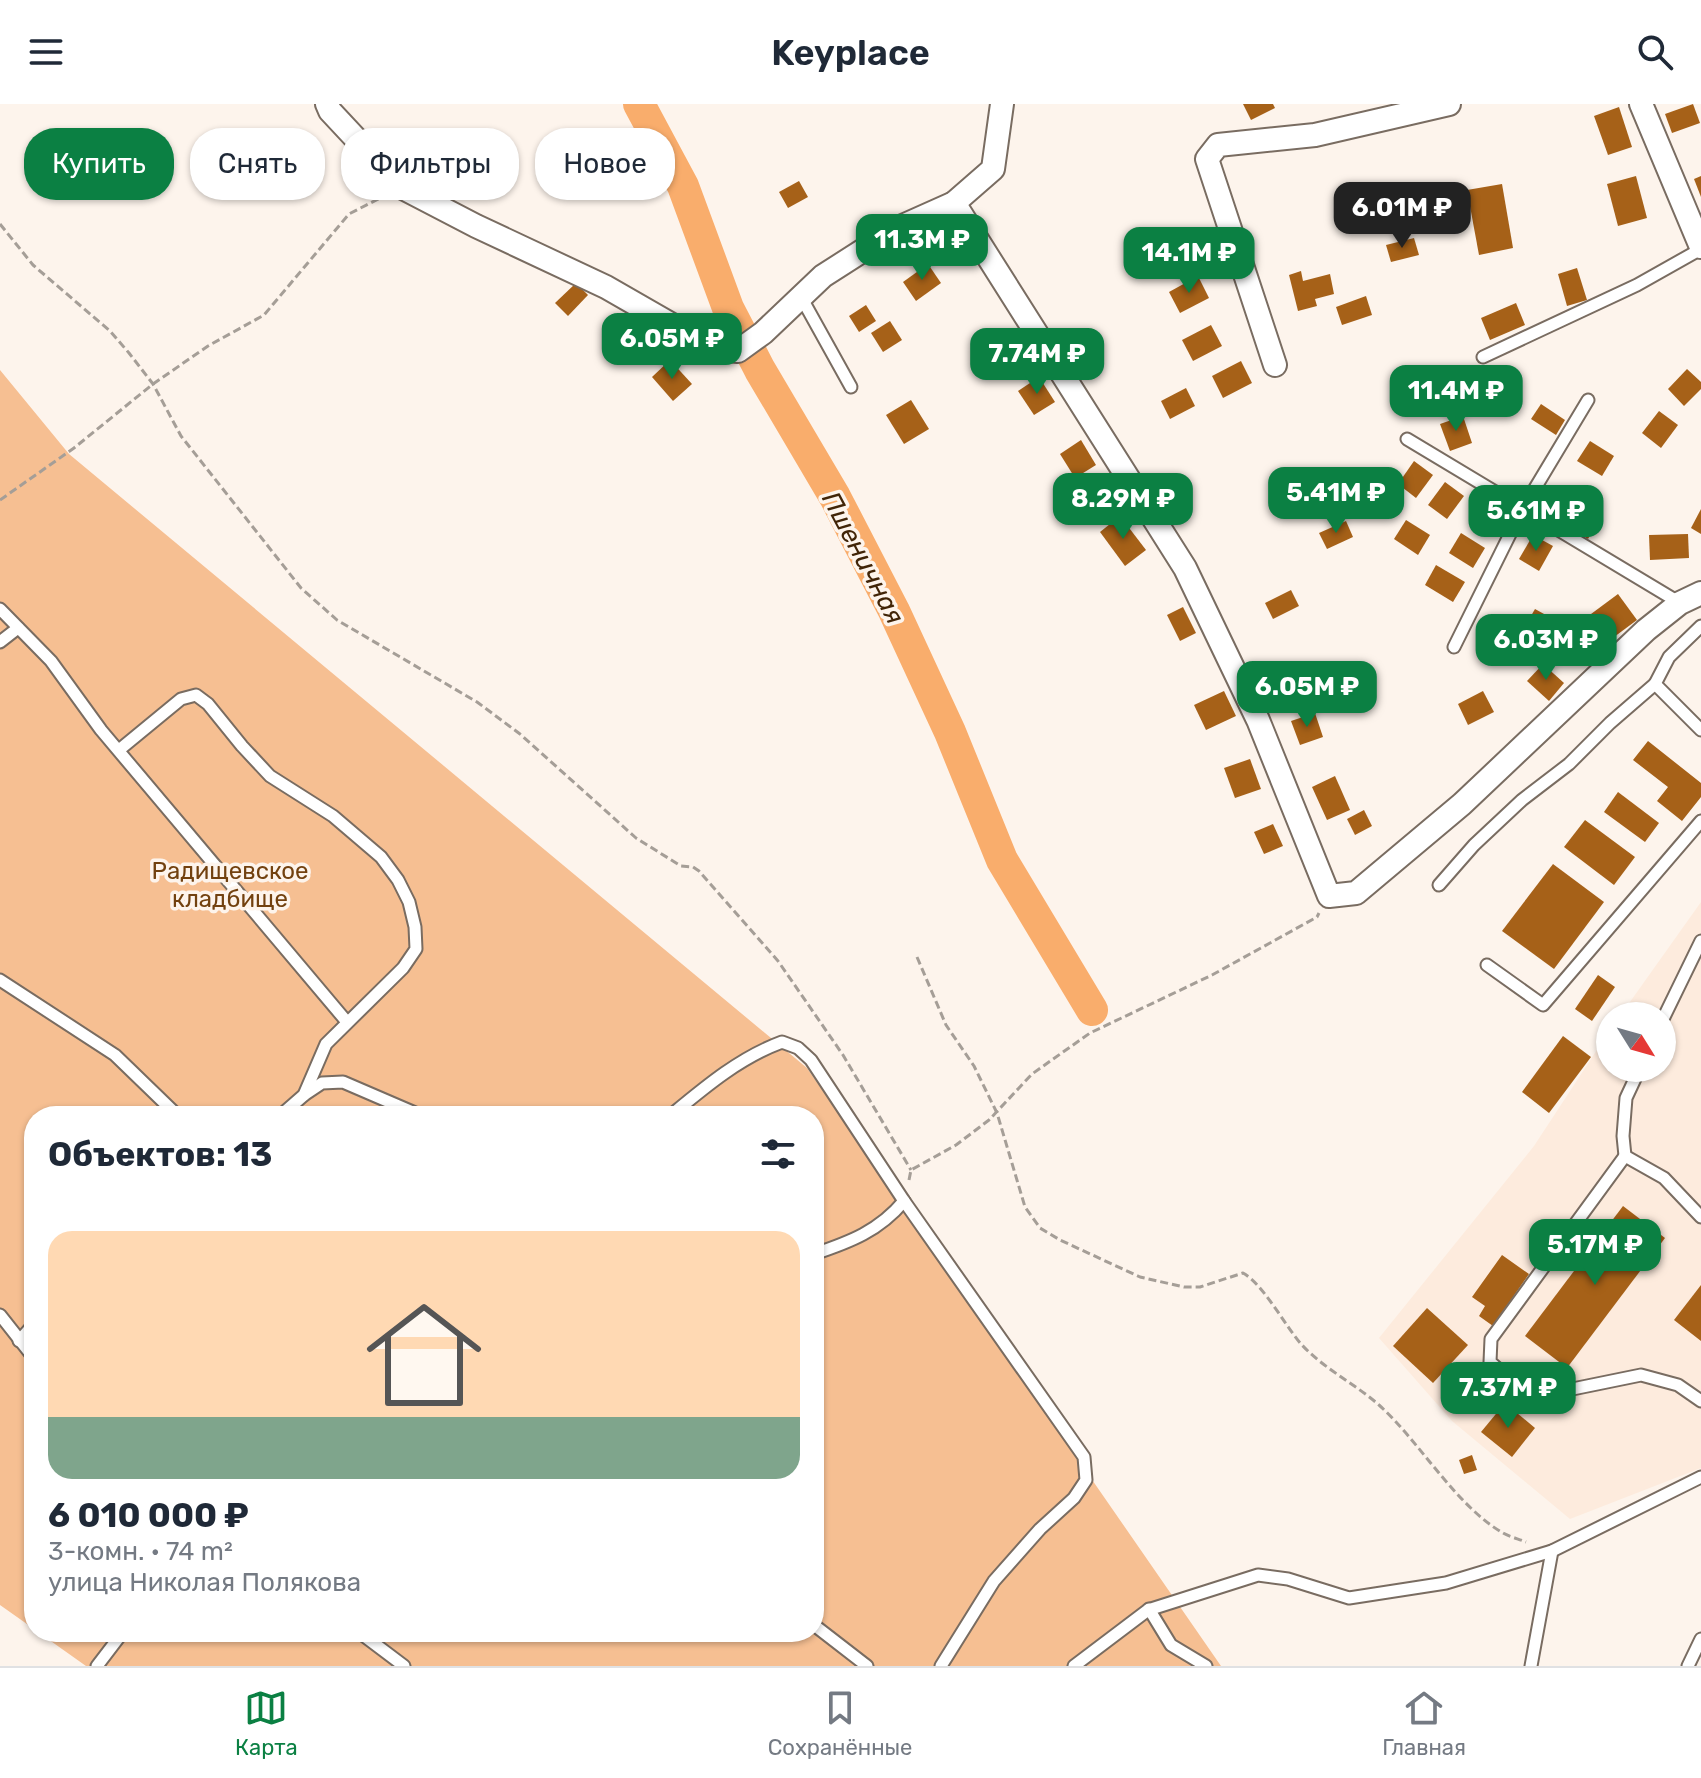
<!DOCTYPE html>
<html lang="ru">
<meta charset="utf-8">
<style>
body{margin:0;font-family:Rubik,sans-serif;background:#f6f6f7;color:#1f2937;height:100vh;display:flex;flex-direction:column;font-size:30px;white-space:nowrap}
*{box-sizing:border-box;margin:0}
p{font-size:26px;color:#747a83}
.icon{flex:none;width:44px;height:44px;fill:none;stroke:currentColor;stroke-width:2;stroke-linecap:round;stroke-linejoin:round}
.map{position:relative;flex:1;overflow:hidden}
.sheet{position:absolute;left:24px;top:1002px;width:800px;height:536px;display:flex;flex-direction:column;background:#fff;border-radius:32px;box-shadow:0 2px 6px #0004}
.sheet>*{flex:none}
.top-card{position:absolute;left:24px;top:24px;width:800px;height:72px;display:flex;gap:16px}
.needle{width:52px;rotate:127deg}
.fabs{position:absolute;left:1596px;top:898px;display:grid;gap:16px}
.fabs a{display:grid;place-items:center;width:80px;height:80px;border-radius:50%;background:#fff;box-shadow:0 2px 6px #0004;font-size:40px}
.price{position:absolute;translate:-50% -68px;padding:0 18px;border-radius:16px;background:#0b8043;color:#fff;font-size:26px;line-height:52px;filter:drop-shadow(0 2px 4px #0008)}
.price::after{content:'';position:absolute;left:50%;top:48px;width:24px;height:18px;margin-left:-12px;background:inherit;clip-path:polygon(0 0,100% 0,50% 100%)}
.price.on{background:#222;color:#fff}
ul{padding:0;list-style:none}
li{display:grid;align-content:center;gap:16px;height:424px;padding:0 24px}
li+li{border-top:2px solid #e0e1e3}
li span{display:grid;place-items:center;height:248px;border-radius:24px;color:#555}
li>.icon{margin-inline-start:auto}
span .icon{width:144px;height:144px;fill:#fffc;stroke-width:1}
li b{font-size:34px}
h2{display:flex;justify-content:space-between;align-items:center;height:96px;padding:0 24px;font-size:34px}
.tag{padding:0 28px;border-radius:32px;background:#fff;box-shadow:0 2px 6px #0004;font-size:28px;line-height:72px}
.tag.on{background:#0b8043;color:#fff}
header{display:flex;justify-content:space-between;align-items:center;height:104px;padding:0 24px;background:#fff;font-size:36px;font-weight:600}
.tabs{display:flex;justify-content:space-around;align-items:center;height:112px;border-top:2px solid #e0e1e3;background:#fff;font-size:22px;color:#747a83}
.tabs a{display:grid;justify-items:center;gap:4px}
.tabs .on{color:#0b8043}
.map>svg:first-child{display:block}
.built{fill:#fdebdd}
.green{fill:#f6bf92}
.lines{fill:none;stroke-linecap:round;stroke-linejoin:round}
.river{stroke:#f9ad6c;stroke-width:32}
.building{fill:#a66118}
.lane-casing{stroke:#796c61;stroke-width:15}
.street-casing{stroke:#796c61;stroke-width:26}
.path{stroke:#a59e97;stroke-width:3;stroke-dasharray:8 4;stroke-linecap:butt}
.lane{stroke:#fff;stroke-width:11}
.street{stroke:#fff;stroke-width:22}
.labels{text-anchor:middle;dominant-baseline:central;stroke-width:7;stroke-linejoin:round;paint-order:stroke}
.park-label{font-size:24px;fill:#72410f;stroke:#fdf4ec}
.water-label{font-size:26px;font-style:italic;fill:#412407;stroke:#fdf4ec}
</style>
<header><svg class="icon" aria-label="menu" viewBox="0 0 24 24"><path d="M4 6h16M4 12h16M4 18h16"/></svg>Keyplace<svg class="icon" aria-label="search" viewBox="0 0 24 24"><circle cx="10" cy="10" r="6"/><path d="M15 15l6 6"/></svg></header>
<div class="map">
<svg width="1701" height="1562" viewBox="0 0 1701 1562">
<rect width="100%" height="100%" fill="#fdf4ec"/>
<path class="built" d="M1701,798V1364L1570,1415L1452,1317L1379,1234L1534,1042L1610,926V964H1662V912H1620Z"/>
<path class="green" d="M0,266L69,350L807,964L1221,1562H86L38,1528H814V1012H34V1525L0,1501Z"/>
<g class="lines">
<path class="river" d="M639,0L683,82L728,204L760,266L835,393L894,507L950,628L1002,756L1092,906"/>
</g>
<g class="building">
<path d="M1243,0H1273L1275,4L1251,16Z"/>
<path d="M1693,0L1700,19L1672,29L1665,10Z"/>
<path d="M1619,3L1632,43L1608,51L1594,12Z"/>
<path d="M1636,72L1647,114L1618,122L1607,80Z"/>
<path d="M1701,72V93L1694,75Z"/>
<path d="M799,77L808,93L788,104L779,88Z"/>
<path d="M1502,80L1513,144L1479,151L1467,86Z"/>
<path d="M1414,134L1419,151L1391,158L1386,141Z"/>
<path d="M928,160L941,179L916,197L903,178Z"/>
<path d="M1577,164L1587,196L1567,202L1558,170Z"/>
<path d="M1301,167L1303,177L1330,170L1334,190L1315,195L1317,202L1298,207L1289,171Z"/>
<path d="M1198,172L1209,194L1180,209L1169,188Z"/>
<path d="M576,179L588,191L568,212L555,199Z"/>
<path d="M1366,192L1372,211L1342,221L1336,203Z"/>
<path d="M1516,199L1525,221L1490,236L1481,214Z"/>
<path d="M866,201L876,217L859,228L849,212Z"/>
<path d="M890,217L902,236L883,248L871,229Z"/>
<path d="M1211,221L1222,242L1193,257L1182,236Z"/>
<path d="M670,256L692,280L673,297L652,273Z"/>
<path d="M1241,257L1252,279L1223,294L1212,272Z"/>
<path d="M1687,265L1701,278V285L1684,302L1668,285Z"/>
<path d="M1039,273L1055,298L1034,311L1018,287Z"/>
<path d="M1186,284L1195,302L1170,315L1161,297Z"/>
<path d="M911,296L929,325L904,340L886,311Z"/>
<path d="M1541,300L1565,316L1556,331L1531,315Z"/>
<path d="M1659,307L1678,321L1661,344L1642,329Z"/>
<path d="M1463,312L1472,339L1450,347L1440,320Z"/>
<path d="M1081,336L1096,361L1075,374L1060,350Z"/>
<path d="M1590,337L1614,352L1602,372L1577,357Z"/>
<path d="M1414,357L1433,371L1416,394L1398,380Z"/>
<path d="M1445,378L1464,392L1447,415L1428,401Z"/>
<path d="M1556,392L1598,418L1588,435L1545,409Z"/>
<path d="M1701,405V430L1691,424Z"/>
<path d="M1120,412L1146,446L1125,462L1100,428Z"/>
<path d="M1406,416L1430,431L1418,451L1394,435Z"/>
<path d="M1346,417L1353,433L1327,445L1319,429Z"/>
<path d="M1461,429L1485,444L1473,464L1449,449Z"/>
<path d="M1688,430L1689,454L1650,456L1649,431Z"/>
<path d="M1533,431L1553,442L1539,467L1519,455Z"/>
<path d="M1436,461L1465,478L1453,498L1425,481Z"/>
<path d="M1291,486L1299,502L1273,515L1265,499Z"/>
<path d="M1618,490L1637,516L1610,536L1591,510Z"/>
<path d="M1183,503L1196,529L1180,537L1167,511Z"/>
<path d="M1535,505L1555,516L1540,542L1520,531Z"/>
<path d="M1543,560L1564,579L1549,597L1527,577Z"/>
<path d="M1293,583L1300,601L1282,608L1274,590Z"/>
<path d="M1224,587L1236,612L1206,626L1194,601Z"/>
<path d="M1483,587L1494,608L1468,621L1458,600Z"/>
<path d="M1315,609L1323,633L1300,641L1291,617Z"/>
<path d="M1648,637L1701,679V693L1682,717L1657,697L1668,683L1633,656Z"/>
<path d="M1250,655L1261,685L1235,694L1224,664Z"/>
<path d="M1335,672L1350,706L1327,716L1312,683Z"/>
<path d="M1618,688L1659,719L1645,738L1604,708Z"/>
<path d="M1364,706L1372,722L1355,731L1347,715Z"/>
<path d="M1585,716L1635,753L1614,781L1564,743Z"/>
<path d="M1273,720L1283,742L1264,750L1254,728Z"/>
<path d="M1553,760L1604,798L1554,865L1502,827Z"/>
<path d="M1598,871L1615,883L1592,917L1575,905Z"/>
<path d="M1563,932L1591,953L1549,1009L1522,988Z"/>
<path d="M1623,1102L1665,1134L1567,1264L1525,1232Z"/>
<path d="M1502,1151L1529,1170L1493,1222L1479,1212L1485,1202L1472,1193Z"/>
<path d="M1701,1181V1237L1674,1216Z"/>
<path d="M1427,1204L1468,1241L1433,1279L1393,1242Z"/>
<path d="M1505,1299L1535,1324L1512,1353L1481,1328Z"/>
<path d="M1472,1351L1477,1366L1464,1370L1459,1356Z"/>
</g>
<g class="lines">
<g class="lane-casing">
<g id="lane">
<path d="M801,193L851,283"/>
<path d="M1483,253L1637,181L1701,145"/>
<path d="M1407,335L1680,499"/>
<path d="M0,505L51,557L101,626L347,918"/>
<path d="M1701,522L1669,553L1655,580L1701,626"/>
<path d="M0,538L18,524"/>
<path d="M1454,543L1522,406L1588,296"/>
<path d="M119,646L181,595L196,591L208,600L242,642L270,672L333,712L381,753L398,776L409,798L415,823L416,845L403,864L326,940L304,991L280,1012"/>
<path d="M1439,781L1474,741L1522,696L1569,660L1610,619L1655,580"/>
<path d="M1487,861L1543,901L1701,717"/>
<path d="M0,876L115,951L178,1012"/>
<path d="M1662,917L1701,837"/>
<path d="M304,991L322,979L343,978L422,1012"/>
<path d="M670,1012C705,983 739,954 782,938L798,944L811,956L904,1097L1084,1353L1086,1376L1074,1394L1040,1425L994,1477L941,1562"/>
<path d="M1625,1052L1623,1032L1626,994L1640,964"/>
<path d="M1701,1113L1664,1074L1625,1052L1491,1235L1490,1258L1527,1290L1553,1289L1641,1271L1678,1281L1701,1297"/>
<path d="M814,1150C850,1138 879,1127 904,1097"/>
<path d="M0,1211L34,1254"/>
<path d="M19,1237L34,1220"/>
<path d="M1149,1505L1171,1541L1206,1562"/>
<path d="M814,1521L867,1562"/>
<path d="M359,1528L404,1562"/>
<path d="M97,1562L123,1528"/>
<path d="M1074,1562L1148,1506L1258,1471L1288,1475L1349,1494L1446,1479L1552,1447L1701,1373"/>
<path d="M1531,1562L1552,1447"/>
<path d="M1688,1562L1701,1535"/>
</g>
</g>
<g class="street-casing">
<g id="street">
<path d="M327,0L330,7L401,83L476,122L606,183L714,245L738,247L763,229L823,172L898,124L954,99L993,65L1002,0"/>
<path d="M1641,0L1701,143"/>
<path d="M954,99L1185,464L1258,616L1329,792L1356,789L1462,700L1646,526L1680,499L1701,489"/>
<path d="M1275,261L1207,55L1218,41L1315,31L1449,0"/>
</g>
</g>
<g class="path">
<path d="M0,120L33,161L110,227L129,249L153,280L181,332L301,484L337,516L477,598L520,630L636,734L681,762L693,763L699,767L778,857L843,951L911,1066"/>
<path d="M0,396L74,344L153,280L208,242L264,211L349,110L382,93"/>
<path d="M917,853L946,921L974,962L997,1009L1025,1103L1040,1124L1060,1136L1140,1173L1184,1183H1200L1243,1169C1263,1180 1284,1220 1301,1240C1324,1265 1354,1279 1379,1301C1420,1338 1456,1402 1503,1429C1510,1433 1519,1435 1526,1438"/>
<path d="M909,1076L911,1066L956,1041L989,1016L1032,970L1090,929L1212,871L1317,813L1319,809"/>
</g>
<use href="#lane" class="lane"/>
<use href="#street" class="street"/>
</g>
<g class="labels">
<g class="park-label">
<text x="230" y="767">Радищевское<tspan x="230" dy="28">кладбище</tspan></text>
</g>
<g class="water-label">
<text transform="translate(863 454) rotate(62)">Пшеничная</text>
</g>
</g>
</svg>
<div class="fabs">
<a><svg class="needle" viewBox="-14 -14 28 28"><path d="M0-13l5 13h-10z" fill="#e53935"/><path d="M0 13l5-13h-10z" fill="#747a83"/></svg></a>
</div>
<b class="price on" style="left:1402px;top:146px">6.01M ₽</b>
<b class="price" style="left:922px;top:178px">11.3M ₽</b>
<b class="price" style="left:1189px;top:191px">14.1M ₽</b>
<b class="price" style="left:672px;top:277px">6.05M ₽</b>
<b class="price" style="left:1037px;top:292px">7.74M ₽</b>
<b class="price" style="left:1456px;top:329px">11.4M ₽</b>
<b class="price" style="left:1336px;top:431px">5.41M ₽</b>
<b class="price" style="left:1123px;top:437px">8.29M ₽</b>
<b class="price" style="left:1536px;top:449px">5.61M ₽</b>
<b class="price" style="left:1546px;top:578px">6.03M ₽</b>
<b class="price" style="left:1307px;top:625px">6.05M ₽</b>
<b class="price" style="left:1595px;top:1183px">5.17M ₽</b>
<b class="price" style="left:1508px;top:1326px">7.37M ₽</b>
<div class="top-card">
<a class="tag on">Купить</a>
<a class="tag">Снять</a>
<a class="tag">Фильтры</a>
<a class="tag">Новое</a>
</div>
<section class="sheet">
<h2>Объектов: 13<svg class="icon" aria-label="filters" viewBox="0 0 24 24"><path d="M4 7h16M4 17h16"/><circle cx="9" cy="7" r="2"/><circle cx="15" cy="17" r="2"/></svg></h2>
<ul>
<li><span style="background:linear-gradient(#ffd9b3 75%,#7fa58c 0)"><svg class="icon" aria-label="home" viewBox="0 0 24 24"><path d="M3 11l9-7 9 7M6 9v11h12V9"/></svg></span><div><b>6 010 000 ₽</b><p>3-комн. · 74 m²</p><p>улица Николая Полякова</p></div></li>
</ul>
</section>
</div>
<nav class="tabs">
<a class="on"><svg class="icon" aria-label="map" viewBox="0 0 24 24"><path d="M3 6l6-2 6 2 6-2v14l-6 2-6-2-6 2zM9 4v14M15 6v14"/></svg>Карта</a>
<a><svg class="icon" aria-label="saved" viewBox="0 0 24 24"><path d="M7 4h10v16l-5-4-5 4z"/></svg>Сохранённые</a>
<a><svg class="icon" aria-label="home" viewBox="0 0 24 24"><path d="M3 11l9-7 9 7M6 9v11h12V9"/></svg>Главная</a>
</nav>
